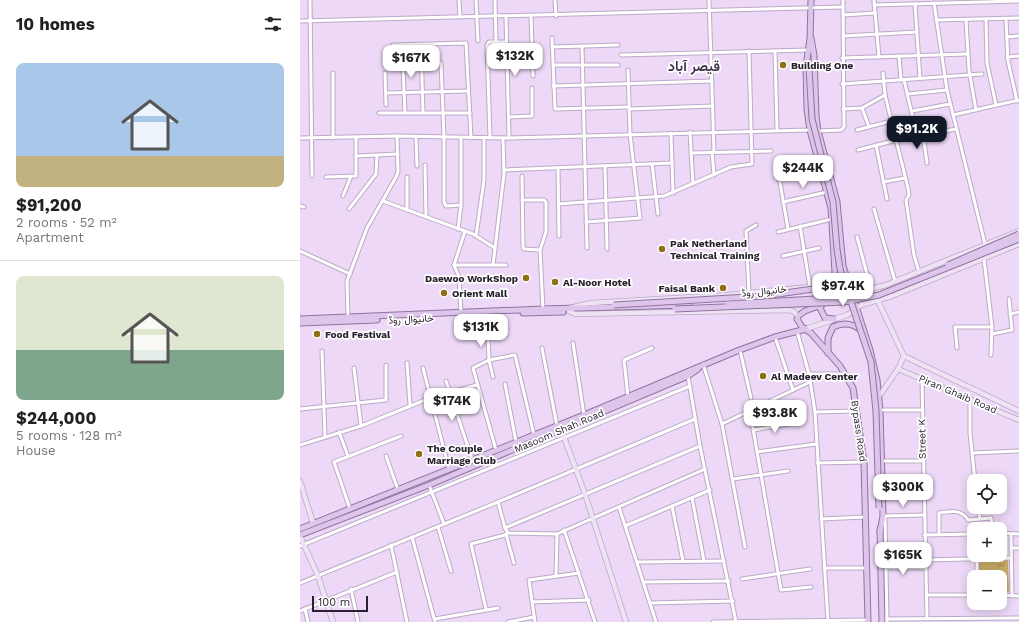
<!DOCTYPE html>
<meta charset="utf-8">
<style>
body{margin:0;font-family:"Work Sans",Vazirmatn,sans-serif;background:#f6f6f6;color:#202124;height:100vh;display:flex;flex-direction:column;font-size:15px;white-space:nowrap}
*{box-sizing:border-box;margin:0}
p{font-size:13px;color:#757577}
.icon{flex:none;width:22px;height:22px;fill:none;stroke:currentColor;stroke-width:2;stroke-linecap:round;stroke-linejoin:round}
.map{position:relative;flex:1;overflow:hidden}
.drawer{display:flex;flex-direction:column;background:#fff;width:300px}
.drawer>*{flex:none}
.buttons{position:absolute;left:667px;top:474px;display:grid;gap:8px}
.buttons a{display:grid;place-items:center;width:40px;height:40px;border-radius:8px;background:#fff;box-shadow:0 2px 10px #0003;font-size:20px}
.scale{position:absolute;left:12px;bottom:10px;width:56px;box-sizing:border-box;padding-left:4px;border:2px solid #29212d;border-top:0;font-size:11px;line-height:14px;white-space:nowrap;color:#29212d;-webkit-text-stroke:3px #fff;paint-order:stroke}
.price{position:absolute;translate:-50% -34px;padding:0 9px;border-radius:8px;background:#fff;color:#222;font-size:13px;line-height:26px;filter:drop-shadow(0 1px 2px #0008)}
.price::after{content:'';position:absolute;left:50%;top:24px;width:12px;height:9px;margin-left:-6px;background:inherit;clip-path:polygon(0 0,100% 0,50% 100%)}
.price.active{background:#111827;color:#fff}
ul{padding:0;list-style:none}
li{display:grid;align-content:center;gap:8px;height:212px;padding:0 16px}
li+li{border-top:1px solid #e0e0e0}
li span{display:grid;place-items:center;height:124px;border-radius:8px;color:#555}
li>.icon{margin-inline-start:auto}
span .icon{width:72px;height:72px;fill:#fffc;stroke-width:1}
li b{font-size:17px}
h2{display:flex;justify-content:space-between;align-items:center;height:48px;padding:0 16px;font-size:17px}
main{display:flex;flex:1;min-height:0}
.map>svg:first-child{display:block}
.grass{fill:url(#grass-tufts)}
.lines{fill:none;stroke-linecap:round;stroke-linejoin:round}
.street-casing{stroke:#bca9c6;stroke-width:5}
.secondary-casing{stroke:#bca9c6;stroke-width:6}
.primary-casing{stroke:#90739f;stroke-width:7}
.street{stroke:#fff;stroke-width:3}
.secondary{stroke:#eee2f5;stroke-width:4.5}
.primary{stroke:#dec5eb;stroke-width:5}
.primary-bridge-casing{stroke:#90739f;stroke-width:7;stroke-linecap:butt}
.primary-bridge{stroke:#dec5eb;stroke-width:5}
.poi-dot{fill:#8f7014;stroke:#fff;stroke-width:1.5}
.labels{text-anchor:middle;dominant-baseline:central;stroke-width:3.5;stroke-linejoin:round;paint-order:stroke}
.poi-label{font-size:10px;font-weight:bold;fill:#29212d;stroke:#fff;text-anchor:start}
.street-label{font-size:10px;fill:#29212d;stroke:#fff}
.district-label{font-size:14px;font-weight:bold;fill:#43334c;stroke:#fff}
</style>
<main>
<section class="drawer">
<h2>10 homes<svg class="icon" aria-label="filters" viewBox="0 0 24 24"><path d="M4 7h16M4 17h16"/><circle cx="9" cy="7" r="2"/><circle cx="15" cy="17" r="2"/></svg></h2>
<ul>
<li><span style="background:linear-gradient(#a9c7e8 75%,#c2b280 0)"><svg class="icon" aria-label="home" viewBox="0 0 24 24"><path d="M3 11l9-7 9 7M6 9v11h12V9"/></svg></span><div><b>$91,200</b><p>2 rooms · 52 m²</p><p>Apartment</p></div></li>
<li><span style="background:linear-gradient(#dfe7d0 60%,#7fa58c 0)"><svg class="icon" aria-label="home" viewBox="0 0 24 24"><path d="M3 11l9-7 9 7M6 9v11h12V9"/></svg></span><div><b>$244,000</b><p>5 rooms · 128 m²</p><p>House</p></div></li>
</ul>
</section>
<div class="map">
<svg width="719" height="622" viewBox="0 0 719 622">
<defs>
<pattern id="grass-tufts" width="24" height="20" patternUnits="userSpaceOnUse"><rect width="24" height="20" fill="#c9ad68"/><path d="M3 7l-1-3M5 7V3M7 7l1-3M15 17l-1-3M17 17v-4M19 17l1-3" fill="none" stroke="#a38c56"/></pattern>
</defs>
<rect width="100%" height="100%" fill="#edd8f7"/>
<path class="grass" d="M708,560L709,592H700V577H679V561Z"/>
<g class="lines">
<g class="street-casing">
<g id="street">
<path d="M10,0L12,176"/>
<path d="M159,0L160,17"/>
<path d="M176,0L178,41"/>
<path d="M195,0L196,42"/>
<path d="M255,0L256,16"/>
<path d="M409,0L414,152"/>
<path d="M574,0L579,57"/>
<path d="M634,3L647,90L685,244"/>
<path d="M615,4L620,79"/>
<path d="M574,5L719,1"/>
<path d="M543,15L575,13"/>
<path d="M231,16L233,76"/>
<path d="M206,17L209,138"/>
<path d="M686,19L687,63L696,105"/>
<path d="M706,19L708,61L717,101"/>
<path d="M636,20L719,18"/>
<path d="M666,20L669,70L676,110"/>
<path d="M0,21L543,7"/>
<path d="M543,36L617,32"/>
<path d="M707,37L719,36"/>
<path d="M252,38L255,109L328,107"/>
<path d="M93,45L166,43L171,138"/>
<path d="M102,45L105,113"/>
<path d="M121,45L123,113"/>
<path d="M282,46L287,248"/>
<path d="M252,47L318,45"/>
<path d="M475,51L477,130"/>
<path d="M321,55L508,50"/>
<path d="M599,56L601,80"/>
<path d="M707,57L719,56"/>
<path d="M542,58L667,54"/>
<path d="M103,63H141L144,137V202L146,206L161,205"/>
<path d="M253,65H318"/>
<path d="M33,73V138"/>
<path d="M85,73L86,105"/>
<path d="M583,73L585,95L608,188L609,195L606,200L614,255L619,272"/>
<path d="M604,80L617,136"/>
<path d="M542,84L682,74"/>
<path d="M253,86L412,81"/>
<path d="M86,93L168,91"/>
<path d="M608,94L647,90"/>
<path d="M562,108L569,127"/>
<path d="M329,109L413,106"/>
<path d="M543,109L562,108L585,95"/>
<path d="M612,111L650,104"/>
<path d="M79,113H170"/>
<path d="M653,115L719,100"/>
<path d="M209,117L232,116V88"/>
<path d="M557,130L591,121"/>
<path d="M518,131L541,130L544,127L543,0"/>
<path d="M390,132L393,184"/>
<path d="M371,133L373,193"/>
<path d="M623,135L627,163"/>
<path d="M116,137L117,166"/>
<path d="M0,138L97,136L209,138L510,130"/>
<path d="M190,138L187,45L189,42H206"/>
<path d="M576,145L587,199"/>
<path d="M558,150L597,140L656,129"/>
<path d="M412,152L414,175"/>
<path d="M391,153L471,151"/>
<path d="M56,156L98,154"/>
<path d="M352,164L358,214"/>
<path d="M125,165L126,217"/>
<path d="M477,165L488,229"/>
<path d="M305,166L307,249"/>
<path d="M258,168L259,236"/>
<path d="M204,170L372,163"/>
<path d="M479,175L520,166"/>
<path d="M222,176L223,247L224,249L240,250L243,309"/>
<path d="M26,177L56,176V138"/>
<path d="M107,177V210"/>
<path d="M583,182L605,178"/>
<path d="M43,196L51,176"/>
<path d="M222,200H244L246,202V232L240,250"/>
<path d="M83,201L173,234L195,248"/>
<path d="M483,202L527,192"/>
<path d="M258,204L364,196L431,167L452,164L449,51"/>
<path d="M0,206L4,207"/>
<path d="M49,209L76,174L77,155"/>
<path d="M574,209L595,281"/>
<path d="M286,222L340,218L330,134L328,70"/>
<path d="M500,226L510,287"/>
<path d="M158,229L161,205V138"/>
<path d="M478,232L532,219"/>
<path d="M176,236L184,180V138"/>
<path d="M557,237L571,289"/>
<path d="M0,251L50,274"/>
<path d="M483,256L519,248"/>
<path d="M684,259L692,327L691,355"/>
<path d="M154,265H206"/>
<path d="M193,265L204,174L203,138"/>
<path d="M449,293L446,231L456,225"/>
<path d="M161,313L159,277L154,265L165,231"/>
<path d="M710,314L719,312"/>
<path d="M187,315L189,360L193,377"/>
<path d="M48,318L47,281L67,228L96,177L98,172L97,136"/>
<path d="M497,331L509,374L515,412L528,622"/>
<path d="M692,334L712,330L709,299"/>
<path d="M475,337L493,390"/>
<path d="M273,343L284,415"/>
<path d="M242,348L257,426"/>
<path d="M657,348L655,327H692"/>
<path d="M440,350L451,398"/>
<path d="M22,351L25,437"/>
<path d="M107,363L110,405"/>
<path d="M403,364L422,424L445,547"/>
<path d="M54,368L61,426"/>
<path d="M123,368L149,469"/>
<path d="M509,374H545"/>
<path d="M388,376L400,446L436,622"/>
<path d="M622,379L627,618"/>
<path d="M146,381L172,459"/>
<path d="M205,384L216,442"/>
<path d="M328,397L324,360L352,348"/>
<path d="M670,398V433L675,481"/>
<path d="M0,409L86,400V365"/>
<path d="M580,410H622"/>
<path d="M450,411L481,590L511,587"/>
<path d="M515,412L556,411"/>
<path d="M422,424L510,382"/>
<path d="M453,430L495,423"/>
<path d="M39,432L48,456"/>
<path d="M0,445L61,426L130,398L177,385"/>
<path d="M196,450L173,368L189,360L215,355L234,435"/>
<path d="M457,452L516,444"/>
<path d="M672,453L719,451"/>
<path d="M86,456L98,490"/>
<path d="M582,461H622"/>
<path d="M517,463L564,462"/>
<path d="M433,479L488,471"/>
<path d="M129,485L144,524"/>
<path d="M392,498L404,561"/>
<path d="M198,502L205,528L208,533L257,534L405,469"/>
<path d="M372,506L383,561"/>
<path d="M319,507L356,622"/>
<path d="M678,507L680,519"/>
<path d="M50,509L34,462L101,436"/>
<path d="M583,516L624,515"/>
<path d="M585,516L587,622"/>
<path d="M521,519L565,517"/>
<path d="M325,526L410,490"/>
<path d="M138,527L151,571"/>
<path d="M205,528L400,446"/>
<path d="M264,530L295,622"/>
<path d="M700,533L719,534"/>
<path d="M206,534L214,563"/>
<path d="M639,534V513C650,511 662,509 668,520L691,518L693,529"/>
<path d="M624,535L674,534"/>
<path d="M711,535L712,596"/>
<path d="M112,537L135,622"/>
<path d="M91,545L107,622"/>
<path d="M0,546L390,386"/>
<path d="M711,548H719"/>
<path d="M677,559V577"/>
<path d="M625,560L711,558"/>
<path d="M338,562L424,561"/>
<path d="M524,568H566"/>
<path d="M585,568H626"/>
<path d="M256,576L257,534"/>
<path d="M442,579L510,569"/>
<path d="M344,582L429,581"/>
<path d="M0,583L198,502L395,419"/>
<path d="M51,589L58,622"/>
<path d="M626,595H674"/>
<path d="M700,595L719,596"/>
<path d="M232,602L289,600"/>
<path d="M350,603L433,601"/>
<path d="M5,609L8,622"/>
<path d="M186,609L171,544L205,535L208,533"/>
<path d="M0,611L97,572"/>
<path d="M135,619L198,608"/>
<path d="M587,619L719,618"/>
<path d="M208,622L234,617"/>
<path d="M235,622L229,580L279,573"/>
<path d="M413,622L568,620"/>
</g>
</g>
<g class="secondary-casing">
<g id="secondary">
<path d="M578,301L604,356L598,369L580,395"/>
<path d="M498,316L493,311L488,310L275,314L269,311V308L291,303L428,295L519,286L562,291L586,285L719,231"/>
<path d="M506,329L547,315L561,305L592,296L719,244"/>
<path d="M604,356L719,411"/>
<path d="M598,369L719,420"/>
<path d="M258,427L264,437L285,494L326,622"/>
<path d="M0,481L13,523"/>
<path d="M0,536L18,576L33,622"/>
</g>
</g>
<g class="primary-casing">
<g id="primary">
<path d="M511,38L514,55L516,116L518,131L537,202L543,266L570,350L577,380L580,410L583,516L580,532"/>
<path d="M510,39L506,66L507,109L510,130L531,208L535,272L533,284L520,308L525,318L534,319"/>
<path d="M510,41L511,0"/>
<path d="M521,305L505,311L498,316L497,319L502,327L511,333L540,366L553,388L564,462L568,622"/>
<path d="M223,313L263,312"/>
<path d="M0,319L243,309L389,305"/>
<path d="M0,323L77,320"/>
<path d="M528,353V338L533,327C543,322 552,323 561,330"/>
<path d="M0,529L284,415L437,351L475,337L506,329"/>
<path d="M580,529L582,622"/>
<path d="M0,535L129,485L388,376L398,369"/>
</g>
</g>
<use href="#street" class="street"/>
<use href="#secondary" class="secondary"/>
<use href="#primary" class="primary"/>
<g class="primary-bridge-casing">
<g id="primary-bridge">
<path d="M509,68L512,119L533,202L537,249L540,269L571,362L576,411L579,508"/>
<path d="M648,265L719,234"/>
<path d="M428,304L551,297"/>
<path d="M314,305L464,296L520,288L536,292L546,299"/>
<path d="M375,309L544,302L579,295L719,239"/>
</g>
</g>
<use href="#primary-bridge" class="primary-bridge"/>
</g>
<g class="poi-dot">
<circle cx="483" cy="65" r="4"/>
<circle cx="362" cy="249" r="4"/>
<circle cx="226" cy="278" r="4"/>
<circle cx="255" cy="282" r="4"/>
<circle cx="423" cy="288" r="4"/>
<circle cx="144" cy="293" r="4"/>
<circle cx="17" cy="334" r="4"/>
<circle cx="463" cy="376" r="4"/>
<circle cx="119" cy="454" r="4"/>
</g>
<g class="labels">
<g class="poi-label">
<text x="491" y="65">Building One</text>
<text x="370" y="243">Pak Netherland<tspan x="370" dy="12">Technical Training</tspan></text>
<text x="218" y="278" text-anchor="end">Daewoo WorkShop</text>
<text x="263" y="282">Al-Noor Hotel</text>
<text x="415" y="288" text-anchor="end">Faisal Bank</text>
<text x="152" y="293">Orient Mall</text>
<text x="25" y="334">Food Festival</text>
<text x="471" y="376">Al Madeev Center</text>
<text x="127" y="448">The Couple<tspan x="127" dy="12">Marriage Club</tspan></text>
</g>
<g class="street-label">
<text transform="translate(464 291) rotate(-6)">خانیوال روڈ</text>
<text transform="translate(111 319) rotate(-3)">خانیوال روڈ</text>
<text transform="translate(658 394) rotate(23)">Piran Ghaib Road</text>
<text transform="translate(259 431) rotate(-23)">Masoom Shah Road</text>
<text transform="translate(559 431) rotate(82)">Bypass Road</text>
<text transform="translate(622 439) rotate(-91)">Street K</text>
</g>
<g class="district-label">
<text x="394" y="66">قیصر آباد</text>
</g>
</g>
</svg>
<div class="buttons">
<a><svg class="icon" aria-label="locate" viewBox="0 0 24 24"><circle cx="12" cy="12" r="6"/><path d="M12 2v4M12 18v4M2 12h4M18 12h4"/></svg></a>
<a>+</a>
<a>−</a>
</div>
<div class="scale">100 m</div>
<b class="price" style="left:215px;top:77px">$132K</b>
<b class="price" style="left:111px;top:79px">$167K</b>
<b class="price active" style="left:617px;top:150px">$91.2K</b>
<b class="price" style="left:503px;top:189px">$244K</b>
<b class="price" style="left:543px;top:307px">$97.4K</b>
<b class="price" style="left:181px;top:348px">$131K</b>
<b class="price" style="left:152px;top:422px">$174K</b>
<b class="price" style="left:475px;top:434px">$93.8K</b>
<b class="price" style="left:603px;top:508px">$300K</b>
<b class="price" style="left:603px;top:576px">$165K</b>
</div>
</main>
